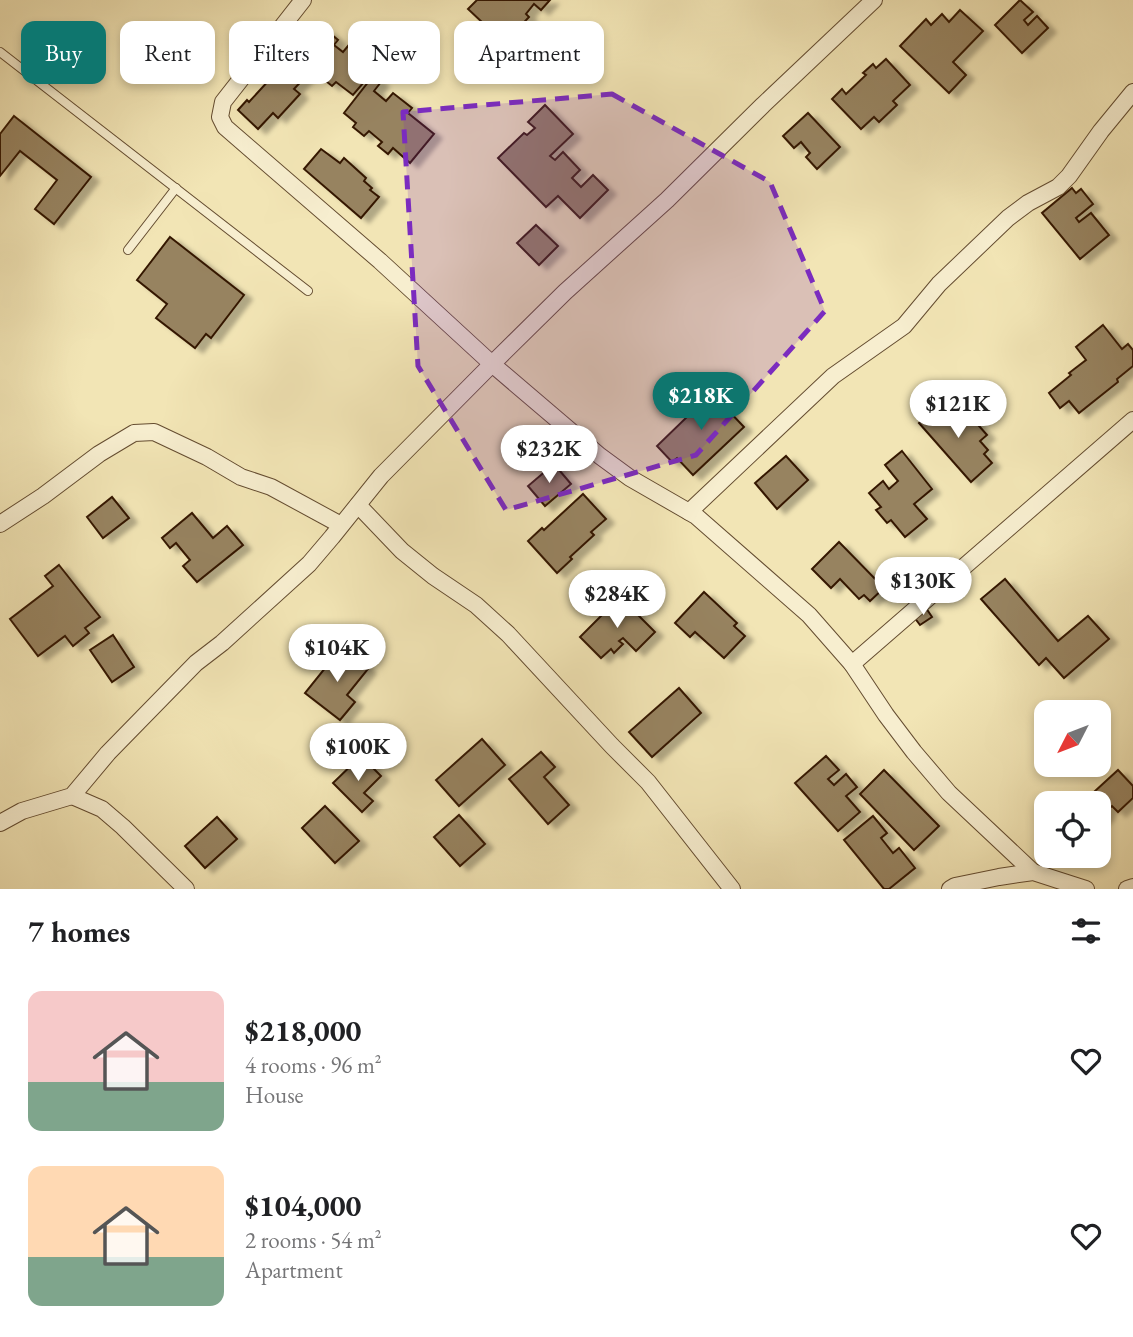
<!DOCTYPE html>
<meta charset="utf-8">
<style>
body{margin:0;font-family:"EB Garamond",serif;background:#f2f2f2;color:#202124;height:100vh;display:flex;flex-direction:column;font-size:26px;white-space:nowrap}
*{box-sizing:border-box;margin:0}
p{font-size:23px;color:#757577}
.icon{flex:none;width:38px;height:38px;fill:none;stroke:currentColor;stroke-width:2;stroke-linecap:round;stroke-linejoin:round}
.map{position:relative;height:889px;overflow:hidden}
.drawer{display:flex;flex-direction:column;background:#fff;flex:1}
.drawer>*{flex:none}
.banner{position:absolute;left:21px;top:21px;width:700px;height:63px;display:flex;gap:14px}
.needle{width:46px;rotate:228deg}
.fabs{position:absolute;left:1034px;top:700px;display:grid;gap:14px}
.fabs a{display:grid;place-items:center;width:77px;height:77px;border-radius:14px;background:#fff;box-shadow:0 4px 10px #0003;font-size:35px}
.price{position:absolute;translate:-50% -60px;padding:0 16px;border-radius:24px;background:#fff;color:#222;font-size:23px;line-height:46px;filter:drop-shadow(0 2px 4px #0008)}
.price::after{content:'';position:absolute;left:50%;top:42px;width:21px;height:16px;margin-left:-10px;background:inherit;clip-path:polygon(0 0,100% 0,50% 100%)}
.price.current{background:#0f766e;color:#fff}
ul{padding:0;list-style:none}
li{display:flex;align-items:center;gap:21px;height:175px;padding:0 28px}
li span{display:grid;place-items:center;flex:none;width:196px;height:140px;border-radius:14px;color:#555}
li>.icon{margin-inline-start:auto}
span .icon{width:84px;height:84px;fill:#fffc;stroke-width:1}
li b{font-size:30px}
h2{display:flex;justify-content:space-between;align-items:center;height:84px;padding:0 28px;font-size:30px}
.pill{padding:0 24px;border-radius:14px;background:#fff;box-shadow:0 4px 10px #0003;font-size:24px;line-height:63px}
.pill.current{background:#0f766e;color:#fff}
.map>svg:first-child{display:block}
.building{fill:#978360;stroke:#351903;stroke-width:2;filter:url(#shadow)}
.lines{fill:none;stroke-linecap:round;stroke-linejoin:round}
.service-casing{stroke:#644c30;stroke-width:10}
.minor-casing{stroke:#644c30;stroke-width:18}
.service{stroke:#f7eecf;stroke-width:8}
.minor{stroke:#f7eecf;stroke-width:16}
.marked{fill:#7b2cbf;fill-opacity:0.2;stroke:#7b2cbf;stroke-width:5;stroke-dasharray:14 9;stroke-linejoin:round}
</style>
<div class="map">
<svg width="1133" height="889" viewBox="0 0 1133 889">
<defs>
<filter id="shadow"><feDropShadow dx="8" dy="4.5" stdDeviation="2" flood-color="#0004"/></filter>
</defs>
<rect width="100%" height="100%" fill="#f2e5b5"/>
<filter id="stains"><feTurbulence type="fractalNoise" baseFrequency=".00286" numOctaves="4"/><feColorMatrix values="0 0 0 0 .2 0 0 0 0 .09 0 0 0 0 .02 0 0 0 .5 -.17"/></filter>
<radialGradient id="worn" r=".72"><stop offset=".6" stop-color="#630" stop-opacity="0"/><stop offset="1" stop-color="#630" stop-opacity=".3"/></radialGradient>
<g class="building">
<path d="M477,0H550L541,10L534,4L526,14L529,17L515,32L511,27L500,39L468,9Z"/>
<path d="M1020,0L1033,12L1024,20L1028,25L1037,16L1048,28L1022,53L995,25Z"/>
<path d="M960,10L983,31L953,62L966,75L949,93L900,46L926,19L931,25L942,14L949,22Z"/>
<path d="M309,24L322,35L326,30L338,40L334,45L343,52L348,46L362,57L357,64L370,75L353,95L336,82L332,86L305,64L307,61L290,47Z"/>
<path d="M286,52L309,73L294,89L300,94L278,118L273,113L258,129L238,110L247,100L249,102L271,78L267,74Z"/>
<path d="M886,59L910,85L893,101L897,105L879,122L874,117L861,129L832,99L842,89L846,94L866,75L863,73L873,64L876,68Z"/>
<path d="M373,76L381,82L374,91L386,101L393,93L412,108L408,113L434,134L410,163L393,148L388,154L378,146L382,142L369,131L364,136L353,127L356,123L344,113Z"/>
<path d="M545,105L573,134L550,156L555,160L563,152L580,170L572,178L581,187L593,175L608,190L580,218L558,196L546,207L498,158L524,133L527,135L535,128L528,122Z"/>
<path d="M808,113L840,147L817,169L806,157L810,153L801,142L794,148L783,136Z"/>
<path d="M14,116L91,177L54,224L35,209L57,180L20,151L0,176V134Z"/>
<path d="M321,149L340,163L344,158L366,178L364,181L372,188L370,190L379,197L361,218L304,169Z"/>
<path d="M1072,188L1076,193L1081,189L1093,204L1076,218L1079,222L1091,213L1109,235L1080,259L1042,213Z"/>
<path d="M536,225L558,246L539,265L517,243Z"/>
<path d="M170,237L244,295L211,338L206,334L195,348L156,318L167,304L137,280Z"/>
<path d="M1103,325L1122,349L1128,344L1133,350V366L1117,379L1118,382L1079,413L1069,401L1060,408L1049,393L1071,375L1069,373L1086,360L1076,347Z"/>
<path d="M706,387L744,427L693,475L677,458L672,462L657,446L689,415L683,409Z"/>
<path d="M945,400L966,424L972,418L987,435L980,441L988,450L984,454L992,463L971,482L919,423Z"/>
<path d="M902,451L932,489L914,504L927,519L905,537L891,520L887,523L876,510L881,507L869,493L883,481L889,489L898,481L885,465Z"/>
<path d="M786,456L808,480L777,509L755,483Z"/>
<path d="M554,464L571,484L545,506L528,486Z"/>
<path d="M583,494L606,519L591,532L594,535L570,557L572,559L557,573L528,541L542,528L544,530Z"/>
<path d="M112,497L129,518L103,538L87,517Z"/>
<path d="M192,513L213,538L227,526L243,545L197,582L183,566L190,560L176,543L170,548L162,538Z"/>
<path d="M839,542L884,588L870,601L864,595L859,599L840,579L831,588L812,569Z"/>
<path d="M59,565L100,617L85,628L89,633L73,646L65,636L38,656L10,619L53,586L45,576Z"/>
<path d="M1005,579L1058,641L1088,616L1109,639L1064,678L1046,658L1039,665L981,599Z"/>
<path d="M704,592L737,623L734,626L745,636L724,658L695,632L690,637L675,623Z"/>
<path d="M620,597L655,632L636,651L623,638L619,641L623,644L614,653L611,649L601,658L580,637Z"/>
<path d="M926,608L932,617L920,625L914,617Z"/>
<path d="M113,635L134,667L112,682L90,650Z"/>
<path d="M342,647L368,669L347,695L355,702L340,720L305,693Z"/>
<path d="M679,688L701,713L652,757L629,732Z"/>
<path d="M482,739L505,765L459,806L436,780Z"/>
<path d="M541,752L555,767L544,777L569,805L548,824L509,779Z"/>
<path d="M361,756L381,776L364,793L373,801L362,812L333,783Z"/>
<path d="M826,756L839,770L828,779L834,785L846,774L857,787L846,796L860,812L838,831L795,783Z"/>
<path d="M884,770L939,826L914,850L860,794Z"/>
<path d="M1118,770L1133,786V798L1118,812L1112,806L1105,812L1107,814L1099,822V803H1082Z"/>
<path d="M325,806L359,841L335,863L302,828Z"/>
<path d="M459,815L485,844L460,866L434,837Z"/>
<path d="M873,816L887,833L881,838L893,853L899,848L915,868L889,889H884L844,840Z"/>
<path d="M217,817L237,839L205,868L185,846Z"/>
</g>
<g class="lines">
<g class="service-casing">
<g id="service">
<path d="M0,52L308,291"/>
<path d="M128,250L176,188"/>
</g>
</g>
<g class="minor-casing">
<g id="minor">
<path d="M303,0L223,102L220,117L225,127L380,261L492,364L600,456L630,478L696,516L809,615L852,664L886,715L914,752L949,793L1033,872"/>
<path d="M358,505L402,551L433,576L476,605L508,634L612,746L648,782L732,889"/>
<path d="M689,512L833,376L904,326L939,284L1008,218L1028,203L1058,187L1069,176L1101,131L1133,92"/>
<path d="M0,524L43,496L99,454L134,433L154,432L207,457L241,477L271,487L341,525"/>
<path d="M852,664L1133,420"/>
<path d="M72,796L102,809L123,827L186,889"/>
<path d="M0,823L22,811L72,796L108,753L196,663L222,643L309,564L332,537L381,476L492,364L565,292L667,200L763,105L874,0"/>
<path d="M950,889L955,886L999,877L1033,872L1086,889"/>
<path d="M1127,889L1133,887"/>
</g>
</g>
<use href="#service" class="service"/>
<use href="#minor" class="minor"/>
</g>
<path class="marked" d="M612,94L770,182L825,311L696,455L506,510L418,366L403,112Z"/>
<rect width="100%" height="100%" filter="url(#stains)"/>
<rect width="100%" height="100%" fill="url(#worn)"/>
</svg>
<div class="fabs">
<a><svg class="needle" viewBox="-14 -14 28 28"><path d="M0-13l5 13h-10z" fill="#e53935"/><path d="M0 13l5-13h-10z" fill="#757577"/></svg></a>
<a><svg class="icon" aria-label="locate" viewBox="0 0 24 24"><circle cx="12" cy="12" r="6"/><path d="M12 2v4M12 18v4M2 12h4M18 12h4"/></svg></a>
</div>
<b class="price current" style="left:701px;top:432px">$218K</b>
<b class="price" style="left:958px;top:440px">$121K</b>
<b class="price" style="left:549px;top:485px">$232K</b>
<b class="price" style="left:923px;top:617px">$130K</b>
<b class="price" style="left:617px;top:630px">$284K</b>
<b class="price" style="left:337px;top:684px">$104K</b>
<b class="price" style="left:358px;top:783px">$100K</b>
<div class="banner">
<a class="pill current">Buy</a>
<a class="pill">Rent</a>
<a class="pill">Filters</a>
<a class="pill">New</a>
<a class="pill">Apartment</a>
</div>
</div>
<section class="drawer">
<h2>7 homes<svg class="icon" aria-label="filters" viewBox="0 0 24 24"><path d="M4 7h16M4 17h16"/><circle cx="9" cy="7" r="2"/><circle cx="15" cy="17" r="2"/></svg></h2>
<ul>
<li><span style="background:linear-gradient(#f6c9c9 65%,#7fa58c 0)"><svg class="icon" aria-label="home" viewBox="0 0 24 24"><path d="M3 11l9-7 9 7M6 9v11h12V9"/></svg></span><div><b>$218,000</b><p>4 rooms · 96 m²</p><p>House</p></div><svg class="icon" aria-label="heart" viewBox="0 0 24 24"><path d="M12 20l-8-8c-3-5 5-10 8-4 3-6 11-1 8 4z"/></svg></li>
<li><span style="background:linear-gradient(#ffd9b3 65%,#7fa58c 0)"><svg class="icon" aria-label="home" viewBox="0 0 24 24"><path d="M3 11l9-7 9 7M6 9v11h12V9"/></svg></span><div><b>$104,000</b><p>2 rooms · 54 m²</p><p>Apartment</p></div><svg class="icon" aria-label="heart" viewBox="0 0 24 24"><path d="M12 20l-8-8c-3-5 5-10 8-4 3-6 11-1 8 4z"/></svg></li>
</ul>
</section>
